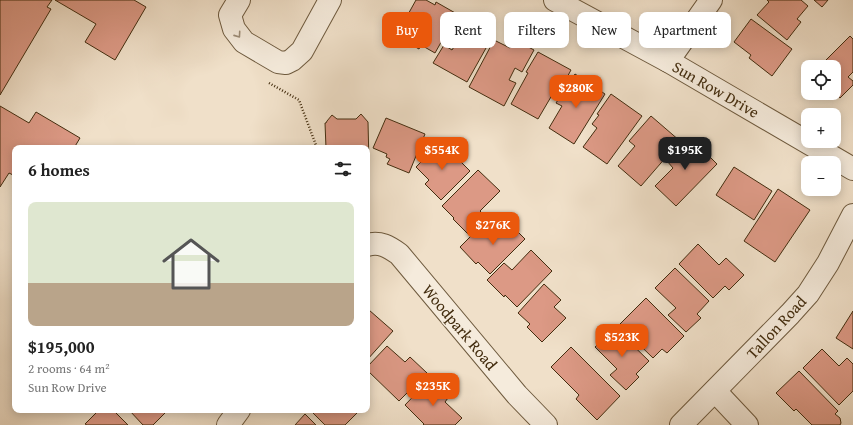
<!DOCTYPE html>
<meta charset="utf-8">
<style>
body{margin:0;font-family:"Gentium Book Plus",serif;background:#f6f6f6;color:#222;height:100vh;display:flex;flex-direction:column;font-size:15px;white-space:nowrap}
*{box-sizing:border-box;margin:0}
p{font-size:13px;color:#767676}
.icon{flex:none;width:22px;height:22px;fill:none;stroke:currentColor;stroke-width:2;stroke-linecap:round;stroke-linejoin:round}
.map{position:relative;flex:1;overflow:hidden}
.sheet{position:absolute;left:12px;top:145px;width:358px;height:268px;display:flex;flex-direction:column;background:#fff;border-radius:8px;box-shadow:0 2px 10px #0003}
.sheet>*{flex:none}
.top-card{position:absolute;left:382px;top:12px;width:380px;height:36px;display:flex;gap:8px}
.fabs{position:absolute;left:801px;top:60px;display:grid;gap:8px}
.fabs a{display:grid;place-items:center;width:40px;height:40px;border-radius:8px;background:#fff;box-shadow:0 2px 10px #0003;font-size:20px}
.price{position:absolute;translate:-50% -34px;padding:0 9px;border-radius:8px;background:#ea580c;color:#fff;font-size:13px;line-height:26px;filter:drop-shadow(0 1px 2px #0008)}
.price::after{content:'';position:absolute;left:50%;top:24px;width:12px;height:9px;margin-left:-6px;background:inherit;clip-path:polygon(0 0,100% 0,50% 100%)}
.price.selected{background:#222;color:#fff}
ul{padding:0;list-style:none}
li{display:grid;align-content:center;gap:8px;height:212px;padding:0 16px}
li span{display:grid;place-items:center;height:124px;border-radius:8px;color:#555}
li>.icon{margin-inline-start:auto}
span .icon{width:72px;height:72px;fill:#fffc;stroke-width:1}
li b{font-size:17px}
h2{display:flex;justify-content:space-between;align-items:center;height:48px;padding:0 16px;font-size:17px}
.chip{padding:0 14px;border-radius:8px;background:#fff;box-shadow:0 2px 10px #0003;font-size:14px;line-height:36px}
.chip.selected{background:#ea580c;color:#fff}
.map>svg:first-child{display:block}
.building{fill:#dc9985;stroke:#432d0f}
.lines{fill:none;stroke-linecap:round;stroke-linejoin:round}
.minor-casing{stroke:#6e5a3e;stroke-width:24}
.path{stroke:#432d0f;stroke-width:2.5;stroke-dasharray:1 2;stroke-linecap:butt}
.minor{stroke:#f5ebdc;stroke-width:22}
.oneway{stroke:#9c8c76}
.labels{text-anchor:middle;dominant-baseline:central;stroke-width:3;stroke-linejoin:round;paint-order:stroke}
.street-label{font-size:16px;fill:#432d0f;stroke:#f5ebdc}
</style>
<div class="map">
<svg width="853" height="425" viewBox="0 0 853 425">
<rect width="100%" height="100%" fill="#f0e0c9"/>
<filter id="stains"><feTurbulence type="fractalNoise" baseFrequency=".005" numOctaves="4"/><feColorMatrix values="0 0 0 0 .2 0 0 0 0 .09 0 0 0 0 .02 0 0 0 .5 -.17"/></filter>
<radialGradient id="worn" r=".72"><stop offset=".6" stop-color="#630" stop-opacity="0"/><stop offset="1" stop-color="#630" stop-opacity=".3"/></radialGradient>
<g class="building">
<path d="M0,0H52L47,7L51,9L0,95Z"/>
<path d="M55,0H134L146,7L115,60L85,42L96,24Z"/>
<path d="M416,0H426L435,5L436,2L457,14L435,53L421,45L419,49L396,36Z"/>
<path d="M767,0H801L808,6L797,19L801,22L787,40L757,15L769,2Z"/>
<path d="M814,0H828L822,7Z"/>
<path d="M461,13L495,32L467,82L433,63L444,45L452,50L457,42L448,37Z"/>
<path d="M751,19L792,49L772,76L749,58L751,55L734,42Z"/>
<path d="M850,36L853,39V72L848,77L853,81V85L840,98L834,93V67H819Z"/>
<path d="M494,40L510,48L515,40L534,50L522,72L515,68L509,80L516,83L504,106L469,87Z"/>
<path d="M538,52L571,70L559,92L555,90L538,119L511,104L528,73L526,72Z"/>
<path d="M575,74L605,94L574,144L549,128L562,106L556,103Z"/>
<path d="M611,94L642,116L607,164L583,147L597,128L592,124L599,115L597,114Z"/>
<path d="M0,106L29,123L36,112L80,138L74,148H15V176L9,173L0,187Z"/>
<path d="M361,114L368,122L369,164H367V148H326L325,123H326L327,121L332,115L337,119H356Z"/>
<path d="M651,116L680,141L641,186L618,166L635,146L629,141Z"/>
<path d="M386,118L425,134L409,173L387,164L390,159L386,157L387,154L373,148Z"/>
<path d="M690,137L717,164L676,206L655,186L673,168L667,161Z"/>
<path d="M441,142L470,171L441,200L425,184L429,180L416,167Z"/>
<path d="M734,167L772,191L754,220L716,195Z"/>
<path d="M478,170L500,191L480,211L487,218L470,236L453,219L454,218L442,206Z"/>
<path d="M778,189L810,210L775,262L744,241Z"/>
<path d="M504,218L525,239L490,274L478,262L476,264L460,247L477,230L484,238Z"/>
<path d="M698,244L719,265L726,258L744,275L729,290L725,286L713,298L679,264Z"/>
<path d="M531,250L552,271L517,307L505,295L504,297L487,280L504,263L512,270Z"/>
<path d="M675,268L709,301L697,314L701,318L686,332L668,315L676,308L655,288Z"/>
<path d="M544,284L561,300L554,307L566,318L542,342L527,327L530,324L518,313Z"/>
<path d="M646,298L684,336L667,353L662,349L653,358L619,325Z"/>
<path d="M369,310L393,331L367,360V313Z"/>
<path d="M853,311V349L836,338Z"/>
<path d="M615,328L649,361L636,374L639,377L626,390L610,375L617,369L595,347Z"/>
<path d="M387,346L405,362L410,357L427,373L399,401L367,370V367Z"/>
<path d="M571,347L620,396L597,420L576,399L579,395L551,367Z"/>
<path d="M822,349L839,366L847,358L853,364V391L839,405L803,368Z"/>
<path d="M799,371L838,411L835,414L840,418L841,423L840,425H812L796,409L794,411L776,393Z"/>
<path d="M429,380L448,398L445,402L462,418L455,425H423L424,424L405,405Z"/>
<path d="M99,410H113L128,425H87L85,424Z"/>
<path d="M129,410H168L153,425H143Z"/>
<path d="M310,410H360L345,425H325Z"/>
<path d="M305,414L316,425H295Z"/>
</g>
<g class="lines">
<g class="minor-casing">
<g id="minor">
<path d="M239,0L230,15L234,29L244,42L278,62L286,63L292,60L302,51L330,0"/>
<path d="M555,0L668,61L853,169"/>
<path d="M668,61L711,0"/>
<path d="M367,245C380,241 389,247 399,254L517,395L546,425"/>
<path d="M715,391L747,425"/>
<path d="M228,425L239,410"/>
<path d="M681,425L790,314L808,294L828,263L853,215"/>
</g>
</g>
<path class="path" d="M269,83L299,100L317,148"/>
<use href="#minor" class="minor"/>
</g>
<defs><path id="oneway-chevron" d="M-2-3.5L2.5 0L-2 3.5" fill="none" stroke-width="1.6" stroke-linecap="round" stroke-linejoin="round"/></defs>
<use class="oneway" href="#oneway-chevron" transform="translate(238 35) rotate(55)"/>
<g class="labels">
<g class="street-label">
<text transform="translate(716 89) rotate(30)">Sun Row Drive</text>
<text transform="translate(460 327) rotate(50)">Woodpark Road</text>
<text transform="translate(776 327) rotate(-47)">Tallon Road</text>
</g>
</g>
<rect width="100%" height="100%" filter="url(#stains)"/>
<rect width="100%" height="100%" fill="url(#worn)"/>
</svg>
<div class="fabs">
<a><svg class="icon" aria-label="locate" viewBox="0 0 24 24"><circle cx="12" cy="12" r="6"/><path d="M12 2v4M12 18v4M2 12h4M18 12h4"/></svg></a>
<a>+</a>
<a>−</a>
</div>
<b class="price" style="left:576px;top:109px">$280K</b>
<b class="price" style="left:442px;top:171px">$554K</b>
<b class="price selected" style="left:685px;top:171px">$195K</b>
<b class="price" style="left:493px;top:246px">$276K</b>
<b class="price" style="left:622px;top:358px">$523K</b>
<b class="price" style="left:433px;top:407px">$235K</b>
<div class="top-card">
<a class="chip selected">Buy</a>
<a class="chip">Rent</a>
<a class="chip">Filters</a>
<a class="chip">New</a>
<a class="chip">Apartment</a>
</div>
<section class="sheet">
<h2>6 homes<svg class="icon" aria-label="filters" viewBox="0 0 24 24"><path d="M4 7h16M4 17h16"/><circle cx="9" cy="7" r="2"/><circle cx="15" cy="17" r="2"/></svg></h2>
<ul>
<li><span style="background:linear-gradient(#dfe7d0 65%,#b9a48a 0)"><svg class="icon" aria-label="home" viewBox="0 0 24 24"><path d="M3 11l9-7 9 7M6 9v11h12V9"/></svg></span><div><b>$195,000</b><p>2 rooms · 64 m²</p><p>Sun Row Drive</p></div></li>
</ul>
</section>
</div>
